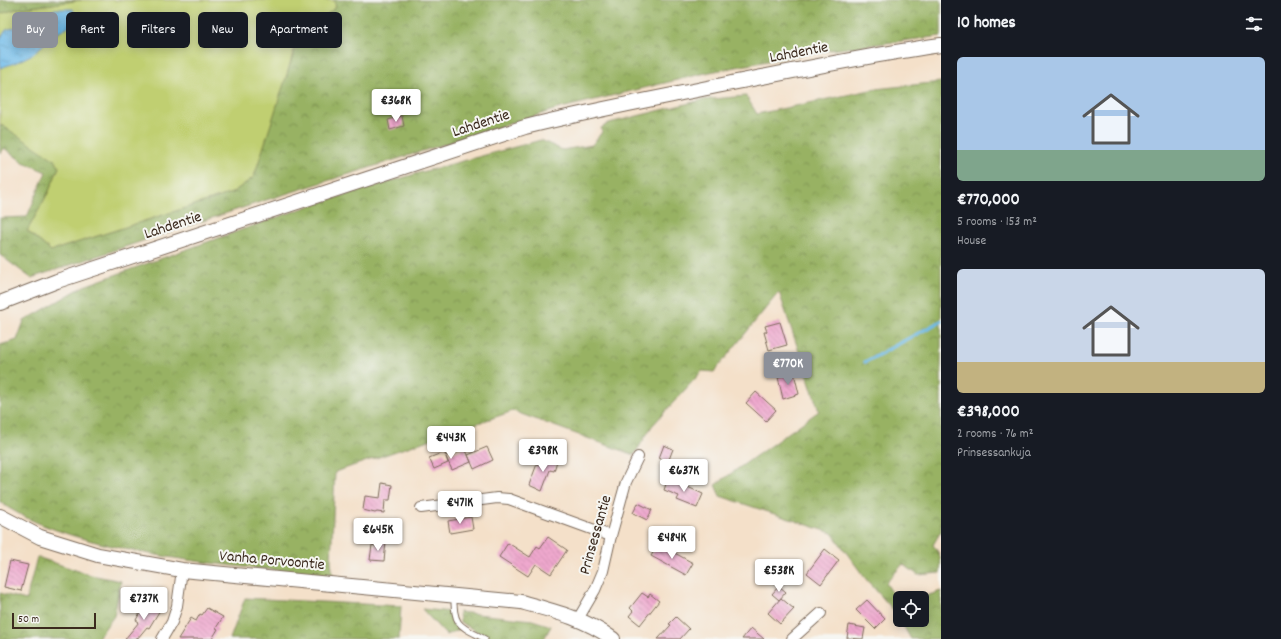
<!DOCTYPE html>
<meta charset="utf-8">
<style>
body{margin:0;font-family:Dekko,sans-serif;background:#242831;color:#f1f3f6;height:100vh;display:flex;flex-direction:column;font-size:15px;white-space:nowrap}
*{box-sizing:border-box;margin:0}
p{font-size:13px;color:#9ea1a6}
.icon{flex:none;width:22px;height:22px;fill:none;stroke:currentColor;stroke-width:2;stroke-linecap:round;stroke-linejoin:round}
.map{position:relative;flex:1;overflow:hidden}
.details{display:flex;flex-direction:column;background:#171b24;width:340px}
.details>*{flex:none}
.guide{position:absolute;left:12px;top:12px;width:380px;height:36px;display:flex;gap:8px}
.tools{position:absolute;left:893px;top:591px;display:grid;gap:8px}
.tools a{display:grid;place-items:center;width:36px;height:36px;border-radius:6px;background:#171b24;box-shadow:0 2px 10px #0003;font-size:20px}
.scale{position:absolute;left:12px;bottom:10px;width:84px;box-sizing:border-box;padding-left:4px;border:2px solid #3b2a1e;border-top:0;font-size:11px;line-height:14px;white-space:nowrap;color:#3b2a1e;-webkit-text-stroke:3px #f6f6f2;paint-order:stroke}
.price{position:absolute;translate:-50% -34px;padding:0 9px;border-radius:4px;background:#fff;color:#222;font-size:13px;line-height:26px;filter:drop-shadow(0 1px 2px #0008)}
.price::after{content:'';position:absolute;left:50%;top:24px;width:12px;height:9px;margin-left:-6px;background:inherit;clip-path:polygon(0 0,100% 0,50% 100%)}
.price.selected{background:#8c9099;color:#fff}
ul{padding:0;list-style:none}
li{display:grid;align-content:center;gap:8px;height:212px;padding:0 16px}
li span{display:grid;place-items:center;height:124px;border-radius:6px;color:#555}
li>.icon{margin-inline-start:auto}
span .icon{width:72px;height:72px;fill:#fffc;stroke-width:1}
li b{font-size:17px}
h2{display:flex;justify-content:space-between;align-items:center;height:48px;padding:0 16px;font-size:17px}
.chip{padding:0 14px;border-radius:6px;background:#171b24;box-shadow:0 2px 10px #0003;font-size:14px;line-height:36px}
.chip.selected{background:#8c9099;color:#fff}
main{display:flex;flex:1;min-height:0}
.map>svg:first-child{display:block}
.green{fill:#c0cf71;stroke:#7e7c48}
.forest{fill:url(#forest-crowns);stroke:#6a6e40}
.water{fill:url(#water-ripples);stroke:#557284}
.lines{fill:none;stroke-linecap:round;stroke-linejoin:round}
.stream{stroke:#6fbbe9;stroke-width:3.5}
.building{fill:url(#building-back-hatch)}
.lane-casing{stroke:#7c6a5a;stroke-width:7}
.street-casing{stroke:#7c6a5a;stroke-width:12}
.secondary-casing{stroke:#7c6a5a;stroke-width:16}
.lane{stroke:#fff;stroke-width:5}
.street{stroke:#fff;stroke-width:10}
.secondary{stroke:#fff;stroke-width:14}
.labels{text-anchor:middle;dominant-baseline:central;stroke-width:4;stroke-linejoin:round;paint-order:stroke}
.street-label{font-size:16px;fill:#3b2a1e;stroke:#f6f6f2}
</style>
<main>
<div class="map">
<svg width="941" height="639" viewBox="0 0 941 639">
<defs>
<pattern id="forest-crowns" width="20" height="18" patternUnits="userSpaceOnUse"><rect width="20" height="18" fill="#98b263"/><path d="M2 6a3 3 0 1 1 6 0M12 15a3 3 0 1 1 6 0" fill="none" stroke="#7d9151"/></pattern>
<pattern id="water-ripples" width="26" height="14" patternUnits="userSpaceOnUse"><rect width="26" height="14" fill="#6fbbe9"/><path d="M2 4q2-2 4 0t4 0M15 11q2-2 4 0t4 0" fill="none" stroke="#5c98bc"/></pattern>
<pattern id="building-back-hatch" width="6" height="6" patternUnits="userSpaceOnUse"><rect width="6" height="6" fill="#efa8ce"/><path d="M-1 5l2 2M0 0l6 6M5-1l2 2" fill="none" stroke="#c389a7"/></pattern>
</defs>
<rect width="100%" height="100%" fill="#f6f6f2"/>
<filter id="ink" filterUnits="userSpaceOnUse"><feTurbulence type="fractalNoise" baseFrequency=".025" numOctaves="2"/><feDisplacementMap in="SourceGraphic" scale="8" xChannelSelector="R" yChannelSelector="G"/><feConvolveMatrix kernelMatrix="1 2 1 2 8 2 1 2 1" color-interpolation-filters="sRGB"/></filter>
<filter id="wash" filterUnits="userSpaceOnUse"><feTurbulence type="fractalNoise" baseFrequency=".012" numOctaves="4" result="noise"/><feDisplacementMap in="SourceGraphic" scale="16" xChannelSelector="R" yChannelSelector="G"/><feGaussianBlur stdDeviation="0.9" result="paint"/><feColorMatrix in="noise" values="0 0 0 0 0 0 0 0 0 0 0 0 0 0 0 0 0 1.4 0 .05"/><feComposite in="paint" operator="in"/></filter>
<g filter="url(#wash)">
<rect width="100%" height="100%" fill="#f4e0c9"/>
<path class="green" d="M81,0H334L336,7L323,18L311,25L295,45L285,83L254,177L232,193L51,251L27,231L49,191L59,167L3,126H0V14L16,9Z"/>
<g class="forest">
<path d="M0,0H81L16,9L0,14Z"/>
<path d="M334,0H941V36L815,52L710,72L557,109L263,201L31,278L0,255V218L27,217L46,172L23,162L4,148L0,154V126H3L55,160L59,167L49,191L27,231L51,251L232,193L254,177L297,43L311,25L323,18L336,7Z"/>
<path d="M941,82V531L933,545C941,554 941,560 940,573L918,575L903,564L886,583L900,605V620L897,614L865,578L832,533L720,496L715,485L819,411L779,292L714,372L702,371L652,426L634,455L513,411L335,472L331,561L333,576C246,567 158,561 74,536C49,528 22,518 0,502V345L17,340L24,321L84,286L196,246L312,205L422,172L541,140L562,150L592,145L602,132L601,128L609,123L702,100L746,96L757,114L875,89Z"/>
<path d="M37,557L91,575L121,581L114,616L97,639H0V593L26,600Z"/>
<path d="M941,591V639H911L900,620H922V598H920Z"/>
<path d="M245,598L401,606L399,639H230Z"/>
<path d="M422,609L451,612L452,620L460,629L446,635Z"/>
<path d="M459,612L532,620L551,626L544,639H490L460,622Z"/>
</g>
<path class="water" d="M55,9H73L76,18L72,25L54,35L33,54L15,63L0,68V39L6,30L37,21Z"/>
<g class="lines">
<path class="stream" d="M865,362L941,321"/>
</g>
<g id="blocks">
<g class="building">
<path d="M402,116L404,126L390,130L388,120Z"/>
<path d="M780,322L787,345L769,350L764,332H767L765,326Z"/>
<path d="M794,373L799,394L783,399L778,377Z"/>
<path d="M756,392L776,410L766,421L746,403Z"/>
<path d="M664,445L673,449L668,462L659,458Z"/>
<path d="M487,447L493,460L474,469L468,455Z"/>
<path d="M465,448L471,462L452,470L446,457L448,463L434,469L429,458L444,452L446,456Z"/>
<path d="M543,455L557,461L554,471L550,470L542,491L529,485L537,464L539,465Z"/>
<path d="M668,478L703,494L697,508L677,500L679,496L664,490Z"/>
<path d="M382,483L392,485L390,500H385L384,513L377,512L375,513L363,510L365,496L380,498Z"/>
<path d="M638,503L652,510L647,520L633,513Z"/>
<path d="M471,517L473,529L450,533L448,521Z"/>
<path d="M548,537L567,550L551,574L536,564L528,576L499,557L508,543L530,557L537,546L540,548Z"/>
<path d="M377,541L386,542L384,561L370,560L372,545L376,546Z"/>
<path d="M658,544L693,563L686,575L651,556Z"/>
<path d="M825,549L839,560L821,584L807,573Z"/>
<path d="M10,561L28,565L21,591L4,587Z"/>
<path d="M779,586L786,592L779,600L772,594Z"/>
<path d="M642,593L648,597L650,594L659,601L640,625L629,616L633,611L630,608Z"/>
<path d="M781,598L794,609L780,624L768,613Z"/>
<path d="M867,600L885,619L875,629L856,610Z"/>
<path d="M146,602L160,610L149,628L147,627L137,639H125L139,622L136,620Z"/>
<path d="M207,608L223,617L216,628L218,629L212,639H178L191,618L196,621L200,614L202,615Z"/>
<path d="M676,617L689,629L680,639H658L671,625L669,624Z"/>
<path d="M849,625L865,628L863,639L847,638Z"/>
<path d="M751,628L764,639H742Z"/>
</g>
</g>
</g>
<g filter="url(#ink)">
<use href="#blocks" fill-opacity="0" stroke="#7c6a5a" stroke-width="1"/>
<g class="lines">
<g class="lane-casing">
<path id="lane" d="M454,596C453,626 460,626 485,639"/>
</g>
<g class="street-casing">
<g id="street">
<path d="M421,508L497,498L509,499L611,536"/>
<path d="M578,619L595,590L603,571L611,536L626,482L638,457"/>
<path d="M162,639L172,622L177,606L182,570"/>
<path d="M792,639L821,613"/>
</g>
</g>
<g class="secondary-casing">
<g id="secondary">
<path d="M0,303L57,281L525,127C592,110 659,98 727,84C798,70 869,55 941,45"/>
<path d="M0,516L40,537L98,555L182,570L521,602C554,611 586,619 613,639"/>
</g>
</g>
<use href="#lane" class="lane"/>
<use href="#street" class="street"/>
<use href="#secondary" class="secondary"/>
</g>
</g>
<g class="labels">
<g class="street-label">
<text transform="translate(799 53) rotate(-11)">Lahdentie</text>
<text transform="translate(481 124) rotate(-18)">Lahdentie</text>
<text transform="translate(173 226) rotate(-18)">Lahdentie</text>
<text transform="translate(596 535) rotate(-74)">Prinsessantie</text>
<text transform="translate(272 561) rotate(5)">Vanha Porvoontie</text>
</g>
</g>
</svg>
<div class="tools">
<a><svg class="icon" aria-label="locate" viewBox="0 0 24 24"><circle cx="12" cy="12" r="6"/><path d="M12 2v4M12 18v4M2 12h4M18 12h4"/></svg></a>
</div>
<div class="scale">50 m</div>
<b class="price" style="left:396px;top:123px">€368K</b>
<b class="price selected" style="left:788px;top:386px">€770K</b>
<b class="price" style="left:451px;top:460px">€443K</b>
<b class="price" style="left:543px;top:473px">€398K</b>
<b class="price" style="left:684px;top:493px">€637K</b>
<b class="price" style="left:460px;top:525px">€471K</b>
<b class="price" style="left:378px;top:552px">€645K</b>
<b class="price" style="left:672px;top:560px">€484K</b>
<b class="price" style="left:779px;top:593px">€538K</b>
<b class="price" style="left:144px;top:621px">€737K</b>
<div class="guide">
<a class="chip selected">Buy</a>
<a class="chip">Rent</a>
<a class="chip">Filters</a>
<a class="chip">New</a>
<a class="chip">Apartment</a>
</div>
</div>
<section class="details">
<h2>10 homes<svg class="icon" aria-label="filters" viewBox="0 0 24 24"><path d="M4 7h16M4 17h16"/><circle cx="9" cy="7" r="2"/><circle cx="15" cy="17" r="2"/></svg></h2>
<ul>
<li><span style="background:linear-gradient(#a9c7e8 75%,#7fa58c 0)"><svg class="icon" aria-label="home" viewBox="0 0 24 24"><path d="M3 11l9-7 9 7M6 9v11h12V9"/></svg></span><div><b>€770,000</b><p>5 rooms · 153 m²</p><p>House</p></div></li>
<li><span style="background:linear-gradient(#c9d6e8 75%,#c2b280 0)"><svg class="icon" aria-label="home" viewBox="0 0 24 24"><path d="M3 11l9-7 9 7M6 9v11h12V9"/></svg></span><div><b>€398,000</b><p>2 rooms · 76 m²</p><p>Prinsessankuja</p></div></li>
</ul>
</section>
</main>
